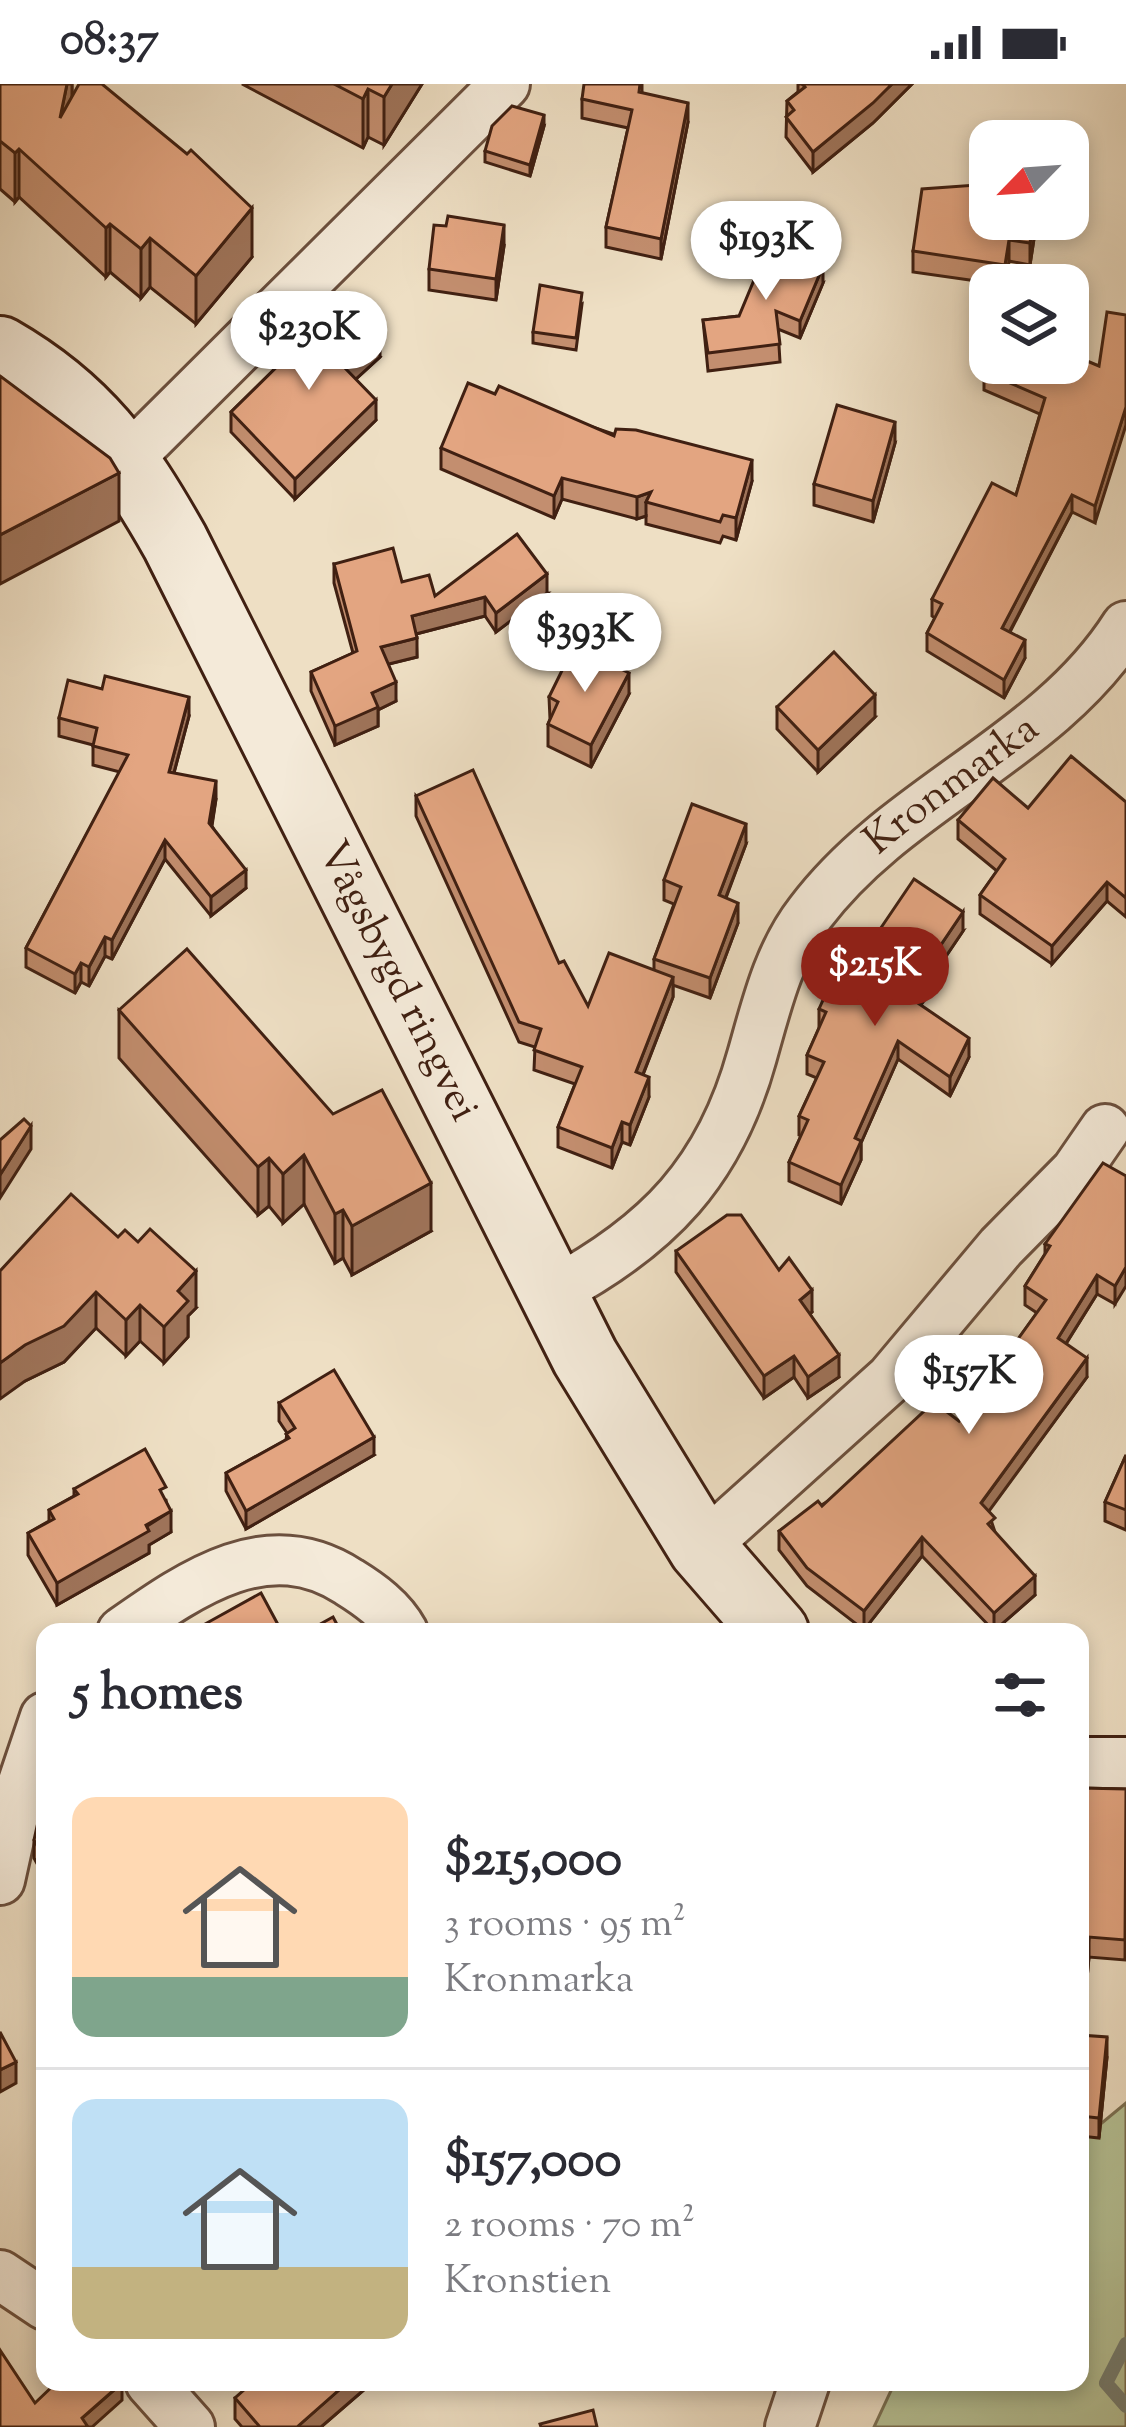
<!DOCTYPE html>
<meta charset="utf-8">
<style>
body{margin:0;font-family:"Sorts Mill Goudy",serif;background:#f7f7f7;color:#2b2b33;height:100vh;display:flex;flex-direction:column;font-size:45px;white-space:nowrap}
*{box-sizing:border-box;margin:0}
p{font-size:39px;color:#7c7c81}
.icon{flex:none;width:66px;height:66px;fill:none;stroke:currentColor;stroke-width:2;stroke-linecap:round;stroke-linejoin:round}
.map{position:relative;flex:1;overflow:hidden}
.drawer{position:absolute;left:36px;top:1539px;width:1053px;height:768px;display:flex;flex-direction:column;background:#fff;border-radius:24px;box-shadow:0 6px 18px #0003}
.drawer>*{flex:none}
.needle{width:78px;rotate:245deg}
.fabs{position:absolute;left:969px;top:36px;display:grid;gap:24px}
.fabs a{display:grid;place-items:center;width:120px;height:120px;border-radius:24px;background:#fff;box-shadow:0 6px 18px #0003;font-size:60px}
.price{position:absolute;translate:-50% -102px;padding:0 27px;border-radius:42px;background:#fff;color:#222;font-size:39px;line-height:78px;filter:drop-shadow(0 3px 6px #0008)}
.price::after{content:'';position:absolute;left:50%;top:72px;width:36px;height:27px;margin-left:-18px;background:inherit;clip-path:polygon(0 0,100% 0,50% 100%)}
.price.on{background:#8f2418;color:#fff}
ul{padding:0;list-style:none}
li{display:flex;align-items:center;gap:36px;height:300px;padding:0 36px}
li+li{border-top:3px solid #e1e1e2}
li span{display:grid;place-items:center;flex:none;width:336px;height:240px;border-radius:24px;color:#555}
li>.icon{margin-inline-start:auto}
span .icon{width:144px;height:144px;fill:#fffc;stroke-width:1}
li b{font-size:51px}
h2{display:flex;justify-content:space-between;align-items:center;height:144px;padding:0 36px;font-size:51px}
.status{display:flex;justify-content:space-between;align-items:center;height:84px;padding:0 60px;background:#fff;direction:ltr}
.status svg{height:33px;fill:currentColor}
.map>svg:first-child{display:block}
.green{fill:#b6c296;stroke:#7b7154;stroke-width:3}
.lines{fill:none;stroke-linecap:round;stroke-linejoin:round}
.stream{stroke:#757e72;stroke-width:14}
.street-casing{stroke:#6c503e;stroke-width:54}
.secondary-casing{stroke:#402012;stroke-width:72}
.street{stroke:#f4ead9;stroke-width:48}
.secondary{stroke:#f4ead9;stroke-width:66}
.wall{fill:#c38e6f;stroke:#402012;stroke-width:3}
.shaded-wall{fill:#9f745a;stroke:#402012;stroke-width:3}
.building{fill:#e3a581;stroke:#402012;stroke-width:3}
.labels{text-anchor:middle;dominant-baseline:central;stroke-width:10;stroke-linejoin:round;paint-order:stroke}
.street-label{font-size:42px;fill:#402012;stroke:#f4ead9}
</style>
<div class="status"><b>08:37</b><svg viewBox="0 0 49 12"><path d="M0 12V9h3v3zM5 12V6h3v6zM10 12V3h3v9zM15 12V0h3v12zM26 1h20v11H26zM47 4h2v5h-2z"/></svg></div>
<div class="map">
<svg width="1126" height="2343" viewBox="0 0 1126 2343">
<rect width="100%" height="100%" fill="#eedfc4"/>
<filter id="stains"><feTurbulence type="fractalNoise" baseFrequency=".00167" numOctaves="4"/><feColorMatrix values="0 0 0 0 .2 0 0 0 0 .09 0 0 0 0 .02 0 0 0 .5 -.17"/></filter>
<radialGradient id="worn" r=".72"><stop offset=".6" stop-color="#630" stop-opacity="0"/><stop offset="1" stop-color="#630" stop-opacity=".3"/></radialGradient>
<path class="green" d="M1126,2019V2343H874L895,2298H1080V2057Z"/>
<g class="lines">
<path class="stream" d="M1126,2260L1106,2299L1126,2322"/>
<g class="street-casing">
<g id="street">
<path d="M128,375L505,0"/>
<path id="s1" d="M553,1208C658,1152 720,1088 752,972C766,923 778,870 810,829C898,712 1048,665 1126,542"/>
<path d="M702,1464L891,1294L1001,1163L1076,1087L1105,1045"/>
<path d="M122,1548C192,1499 268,1445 349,1498C370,1511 391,1526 403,1548"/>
<path d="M0,1796L19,1710L45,1633"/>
<path d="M0,2191L45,2221"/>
<path d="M150,2298L190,2343"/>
<path d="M790,2343L805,2298"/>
</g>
</g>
<g class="secondary-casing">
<g id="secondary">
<path id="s2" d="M0,266C87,316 127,373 175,458L585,1273L702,1464L775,1548"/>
<path d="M1080,1687H1126"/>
</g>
</g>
<use href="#street" class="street"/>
<use href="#secondary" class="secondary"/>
</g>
<g class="wall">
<path d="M0,0H72V12L252,173L196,240L150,203L141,214L110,188L106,193L19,113L15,118L0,105Z"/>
<path d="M242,0H422L384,61L368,53L363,64Z"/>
<path d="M642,0V9L688,38L661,175L606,163V143L628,44L582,34V15Z"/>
<path d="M798,0H912L873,39L813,88L786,53L787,17L798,8Z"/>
<path d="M544,42L530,92L485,78V67Z"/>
<path d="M1037,135L1030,181L1009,177L1005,201L913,188V167Z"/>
<path d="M504,162L496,216L429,206V185Z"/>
<path d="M823,199L800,254L778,245L780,278L708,287L703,236L739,232Z"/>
<path d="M582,220L576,266L533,259V248Z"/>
<path d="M291,233L380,273L356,295L376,336L295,415L231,348V328L299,261L291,253Z"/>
<path d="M1099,282L1095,439L1072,428L1010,548L1025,574L1004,614L927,567V549L935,534L932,532V515L1016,411L1040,330L984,306V288Z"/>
<path d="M495,310L752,397L736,456L723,452L720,459L646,440V432L637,435L562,415L554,434L441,385V364Z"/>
<path d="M895,359L873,438L814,421V400Z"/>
<path d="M334,480L402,498L435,512L547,509L496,548L485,532L416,550L417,573L388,580L396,617L378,626V642L335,661L311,607V588L353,569L334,499Z"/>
<path d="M629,610L591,683L548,662V640L550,635L549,613Z"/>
<path d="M777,623L875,633L818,688L777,645Z"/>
<path d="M189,632L174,689L216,715L212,742L246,804L211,832L165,775L112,875L105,872L89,902L81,898L75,909L26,883V864L120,688L93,681V661L59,652V634Z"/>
<path d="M416,712L559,879L588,922L654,886V875L674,820L664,816V796L746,760L726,814L738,839L710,914L673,901V913L643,991L649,1013L630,1061L622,1058L612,1084L558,1063V1043L575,1000L534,986L535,963L519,958L416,732Z"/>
<path d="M1126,718V833L1107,817L1052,880L980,830V811L997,787L958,755V736L1028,724Z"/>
<path d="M963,847L930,896V908L921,921L969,973L950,1012L898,975L861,1059V1076L841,1120L789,1097V1078L801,1052L799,1051V1032L817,994L807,990V971L819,944V925L851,888Z"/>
<path d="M119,926L431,1147L352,1191L343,1174L335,1179L304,1120L283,1139L269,1122L258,1131L119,974Z"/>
<path d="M1126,1092L1115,1220L1097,1210L1066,1260L1087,1293L988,1427L995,1448L1035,1511L994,1547L922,1472L864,1546L807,1502L779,1466V1447L959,1337L1037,1229L1025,1221V1202L1045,1170V1160Z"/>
<path d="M676,1167L779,1186L812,1228L810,1230L839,1293L808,1314L794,1293L764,1314L676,1188Z"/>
<path d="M0,1187L196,1224L188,1232V1253L164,1279L140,1257L126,1272L96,1244L64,1278L25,1297Z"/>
<path d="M279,1319L374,1371L246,1445L226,1407V1389L286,1356L287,1349L279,1337Z"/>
<path d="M1126,1371V1446L1105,1437V1418Z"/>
<path d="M74,1405L166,1416L171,1448L149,1461V1469L57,1521L28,1471V1449L49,1437V1426L74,1412Z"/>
<path d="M1080,1704L1126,1705L1125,1876L1089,1873L1082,1951L1107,1973L1099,2054L1080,2052Z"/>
<path d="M45,1734V1794L34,1774V1756Z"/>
<path d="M373,2298L321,2343H242L235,2335V2314Z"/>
</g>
<g class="shaded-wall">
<path d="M67,0H72V24L60,34Z"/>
<path d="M392,0H422L384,61V13Z"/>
<path d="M892,0H912L873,39L813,88V68Z"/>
<path d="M368,5V53L363,64V15Z"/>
<path d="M688,19V38L661,175V155Z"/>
<path d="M544,31V42L530,92V81Z"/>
<path d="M19,65V113L15,118V69Z"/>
<path d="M252,124V173L196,240V192Z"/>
<path d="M1034,135H1037L1030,181V159Z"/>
<path d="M110,140V188L106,193V144Z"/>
<path d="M504,141V162L496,216V195Z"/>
<path d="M150,154V203L141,214V165Z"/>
<path d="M1009,156V177L1005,201V181Z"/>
<path d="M823,182V199L800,254V237Z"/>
<path d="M380,253V273L346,304V285Z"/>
<path d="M376,316V336L295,415V395Z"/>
<path d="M1126,323V341L1095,439V422Z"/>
<path d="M895,338V359L873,438V417Z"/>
<path d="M752,376V397L736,456V434Z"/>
<path d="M119,389V437L0,500V451Z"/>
<path d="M562,394V415L554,434V412Z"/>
<path d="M651,408L646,418V432L637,435V413Z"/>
<path d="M1072,411V428L1002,562V544Z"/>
<path d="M547,490V509L496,548V529Z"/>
<path d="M485,513V532L412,551V532Z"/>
<path d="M417,554V573L381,582V563Z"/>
<path d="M1025,556V574L1004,614V596Z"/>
<path d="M629,589V610L591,683V661Z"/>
<path d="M396,598V617L378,626V642L335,661V642L372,609Z"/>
<path d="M875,611V633L818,688V666Z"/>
<path d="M189,613V632L169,707V688Z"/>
<path d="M216,697V715L209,757V739Z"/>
<path d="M746,740V760L719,831V811Z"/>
<path d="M165,756V775L112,875V856Z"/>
<path d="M246,786V804L211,832V813Z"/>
<path d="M1107,798V817L1052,880V862Z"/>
<path d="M738,819V839L710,914V894Z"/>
<path d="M963,828V847L930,896V908L912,933V915L924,886Z"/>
<path d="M105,853V872L89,902V883Z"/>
<path d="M81,879V898L75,909V890Z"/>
<path d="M673,893V913L636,1008V988Z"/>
<path d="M969,954V973L950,1012V993Z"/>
<path d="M898,957V975L861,1059V1076L841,1120V1101L855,1054Z"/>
<path d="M649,993V1013L630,1061V1041Z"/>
<path d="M622,1038V1058L612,1084V1064Z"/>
<path d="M31,1042V1065L0,1114V1091Z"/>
<path d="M304,1071V1120L283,1139V1090Z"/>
<path d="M269,1074V1122L258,1131V1083Z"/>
<path d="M431,1099V1147L352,1191V1142Z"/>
<path d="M343,1126V1174L335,1179V1130Z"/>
<path d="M1126,1183V1202L1115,1220V1202Z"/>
<path d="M196,1187V1224L188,1232V1253L164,1279V1243L178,1207Z"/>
<path d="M1097,1191V1210L1058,1272V1254Z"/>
<path d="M812,1206V1228L800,1238V1216Z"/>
<path d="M96,1208V1244L64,1278L25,1297L0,1315V1279Z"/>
<path d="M140,1221V1257L126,1272V1236Z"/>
<path d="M839,1271V1293L808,1314V1293Z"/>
<path d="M794,1272V1293L764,1314V1292Z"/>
<path d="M1087,1274V1293L981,1438V1419Z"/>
<path d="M374,1353V1371L246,1445V1427Z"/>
<path d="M171,1427V1448L149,1461V1469L57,1521V1499Z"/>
<path d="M922,1453V1472L864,1546V1527Z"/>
<path d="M1035,1492V1511L994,1547V1529Z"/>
<path d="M1089,1853V1873L1080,1971V1951Z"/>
<path d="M1107,1953V1973L1099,2054V2034Z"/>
<path d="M16,1978V1999L0,2008V1986Z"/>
<path d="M348,2298H373L321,2343H297Z"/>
<path d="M122,2299V2316L92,2343H82V2334Z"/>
</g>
<g class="building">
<path d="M0,0H67L60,34L79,0H102L187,70L191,66L252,124L196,192L150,154L141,165L110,140L106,144L19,65L15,69L0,57Z"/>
<path d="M334,0H392L384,13L368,5L363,15Z"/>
<path d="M584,0H640L639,8L688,19L661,155L606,143L632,26L582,15Z"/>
<path d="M802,0H892L873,19L813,68L786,33L794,26L787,17L805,3Z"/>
<path d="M512,22L544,31L530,81L485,67L492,42Z"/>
<path d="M990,100V135H1034L1030,159L1009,156L1005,181L913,167L922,105Z"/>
<path d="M448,132L504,141L496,195L429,185L434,141L446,142Z"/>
<path d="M769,160L823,182L800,237L776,227L780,260L708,269L703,236L739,232Z"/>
<path d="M540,201L582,209L576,254L533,248Z"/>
<path d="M304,220L380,253L346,285L376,316L295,395L231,328L309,251L291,233Z"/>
<path d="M1107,228L1126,231V323L1095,422L1072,411L1002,544L1025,556L1004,596L927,549L942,520L932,515L992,399L1016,411L1045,314L984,288L990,276V279H1068V269L1099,282Z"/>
<path d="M0,292L110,374L119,389L0,451Z"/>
<path d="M468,299L495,310L499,302L614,352L616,345L636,346L752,376L736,434L723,431L720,438L646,418L651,408L637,413L562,394L554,412L441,364Z"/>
<path d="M837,321L895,338L873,417L814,400Z"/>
<path d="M517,450L547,490L496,529L485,513L412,532L417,554L381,563L396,598L372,609L378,623L335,642L311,588L357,567L334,480L393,464L402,498L429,491L435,512Z"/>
<path d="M574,562L629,589L591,661L548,640L558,618L549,613Z"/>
<path d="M834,568L875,611L818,666L777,623Z"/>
<path d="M105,592L189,613L169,688L216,697L209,739L246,786L211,813L165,756L112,856L105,853L89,883L81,879L75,890L26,864L128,671L93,662L97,644L59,634L68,596L102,605Z"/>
<path d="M1071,672L1126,718V814L1107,798L1052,862L980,811L1005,775L958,736L993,694L1028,724Z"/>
<path d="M473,686L559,879L564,877L588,922L609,869L673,893L636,988L649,993L630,1041L622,1038L612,1064L558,1043L582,983L534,966L541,945L519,938L416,712Z"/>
<path d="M692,720L746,740L719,811L738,819L710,894L654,875L681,803L664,796Z"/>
<path d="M914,795L963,828L924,886L930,889L912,915L969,954L950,993L898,957L855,1054L861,1057L841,1101L789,1078L808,1036L799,1032L824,978L807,971L826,928L819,925L838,883L851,888Z"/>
<path d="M187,865L333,1030L382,1006L431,1099L352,1142L343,1126L335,1130L304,1071L283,1090L269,1074L258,1083L119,926Z"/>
<path d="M24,1035L31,1042L0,1091V1056Z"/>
<path d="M1103,1079L1126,1092V1183L1115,1202L1097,1191L1058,1254L1087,1274L981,1419L995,1434L988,1440L1035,1492L994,1529L922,1453L864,1527L807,1484L779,1447L818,1417L822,1422L934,1318L959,1337L1046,1216L1025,1202L1050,1162L1045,1160Z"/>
<path d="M71,1110L118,1153L125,1146L138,1158L150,1145L196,1187L178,1207L188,1217L164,1243L140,1221L126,1236L96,1208L64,1242L25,1261L0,1279V1187Z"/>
<path d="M727,1131H741L779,1186L789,1174L812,1206L800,1216L839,1271L808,1293L794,1272L764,1292L676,1167Z"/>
<path d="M334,1286L374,1353L246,1427L226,1389L289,1354L286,1350L295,1344L279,1319Z"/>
<path d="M145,1365L166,1403L160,1406L171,1427L146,1441L149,1447L57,1499L28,1449L54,1435L49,1426L78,1410L74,1405Z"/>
<path d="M1126,1371V1426L1105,1418Z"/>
<path d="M261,1509L282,1548H209L205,1540Z"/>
<path d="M333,1533L341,1548H306Z"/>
<path d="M570,1542L573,1548H557Z"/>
<path d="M1080,1704L1126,1705L1125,1856L1089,1853L1080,1951L1107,1953L1099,2034L1080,2032Z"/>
<path d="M45,1734V1776L34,1756L38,1738Z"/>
<path d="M0,1948L16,1978L0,1986Z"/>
<path d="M0,2266L35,2319L57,2298L122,2299L82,2334L88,2343H0Z"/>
<path d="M253,2298H348L297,2343H260L235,2314Z"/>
<path d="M593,2326L597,2343H541L540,2340Z"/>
</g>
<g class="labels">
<g class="street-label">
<text stroke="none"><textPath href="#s1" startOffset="666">Kronmarka</textPath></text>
<text stroke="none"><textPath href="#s2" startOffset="756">Vågsbygd ringvei</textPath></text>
</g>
</g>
<rect width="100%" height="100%" filter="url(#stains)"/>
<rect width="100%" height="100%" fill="url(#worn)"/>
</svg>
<div class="fabs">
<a><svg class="needle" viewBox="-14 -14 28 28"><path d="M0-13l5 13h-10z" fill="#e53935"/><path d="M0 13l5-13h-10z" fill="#7c7c81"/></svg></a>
<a><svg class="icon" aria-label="layers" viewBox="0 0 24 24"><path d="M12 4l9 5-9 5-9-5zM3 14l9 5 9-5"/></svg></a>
</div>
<b class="price" style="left:766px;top:219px">$193K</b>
<b class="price" style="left:309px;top:309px">$230K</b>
<b class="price" style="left:585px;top:611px">$393K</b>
<b class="price on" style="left:875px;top:945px">$215K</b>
<b class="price" style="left:969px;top:1353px">$157K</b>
<section class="drawer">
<h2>5 homes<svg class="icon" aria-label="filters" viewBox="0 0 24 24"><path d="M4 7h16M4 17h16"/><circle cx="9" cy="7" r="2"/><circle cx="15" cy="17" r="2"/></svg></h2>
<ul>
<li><span style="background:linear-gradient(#ffd9b3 75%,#7fa58c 0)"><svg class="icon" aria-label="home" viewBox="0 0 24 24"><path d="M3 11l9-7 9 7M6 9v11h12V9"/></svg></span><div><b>$215,000</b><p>3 rooms · 95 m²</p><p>Kronmarka</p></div></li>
<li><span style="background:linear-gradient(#bfe0f5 70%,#c2b280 0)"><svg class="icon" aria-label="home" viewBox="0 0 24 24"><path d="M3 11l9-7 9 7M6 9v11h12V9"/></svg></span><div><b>$157,000</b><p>2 rooms · 70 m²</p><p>Kronstien</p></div></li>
</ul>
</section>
</div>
